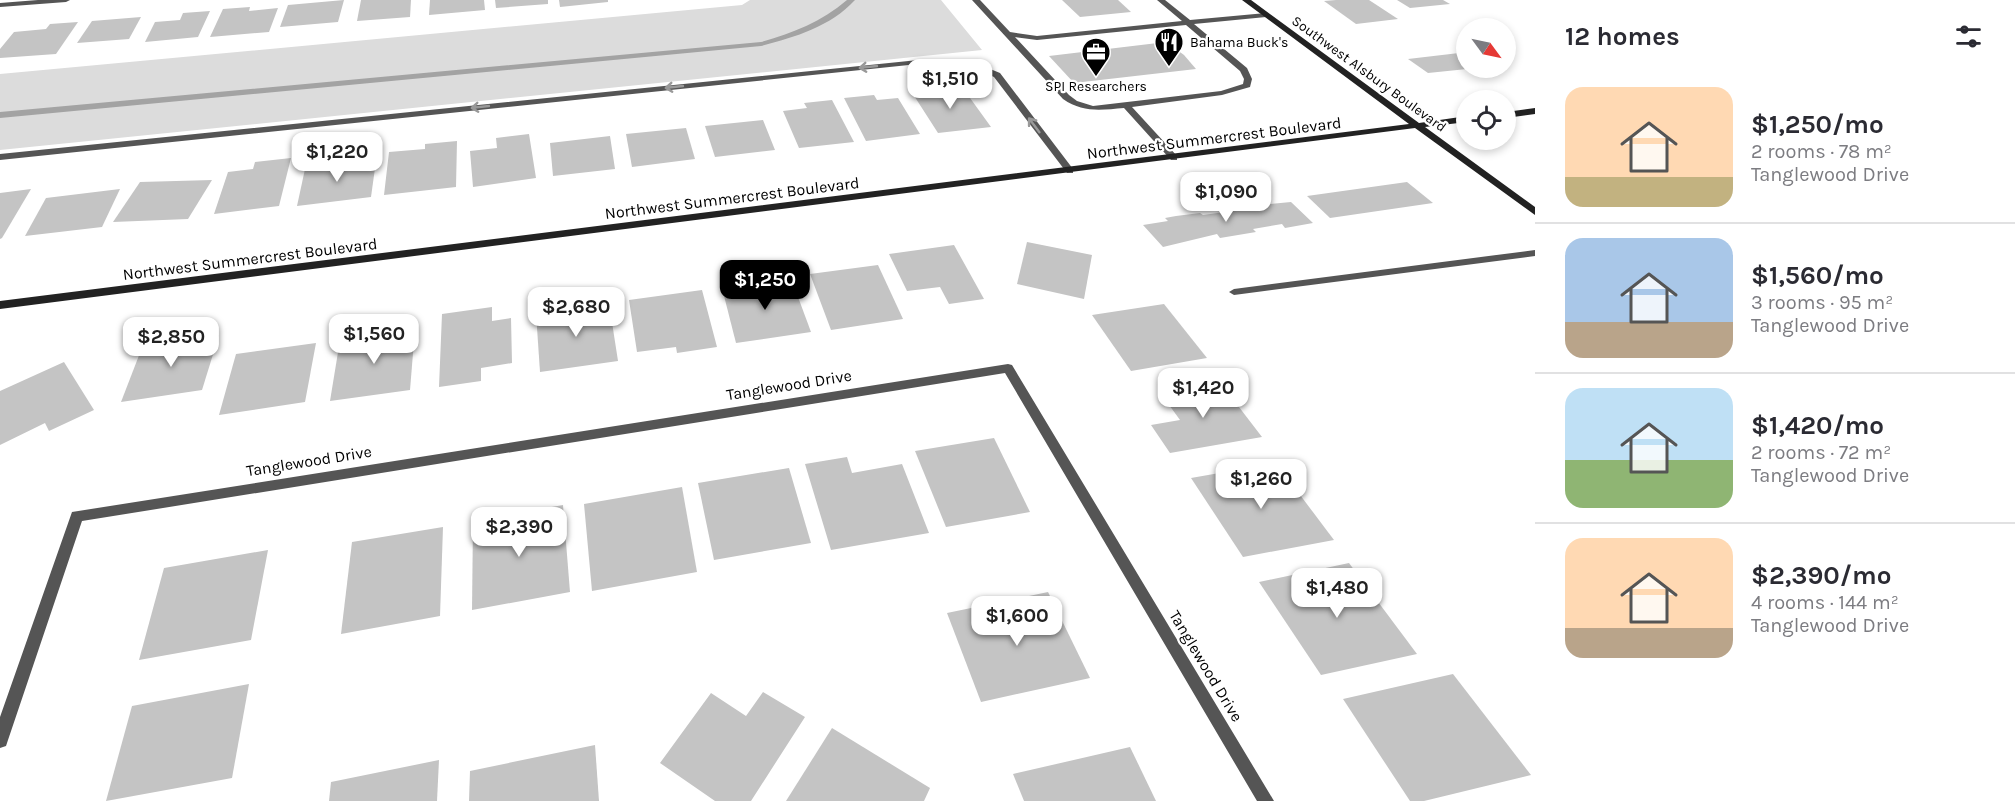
<!DOCTYPE html>
<meta charset="utf-8">
<style>
body{margin:0;font-family:Karla,sans-serif;background:#f2f2f3;color:#2b2b33;height:100vh;display:flex;flex-direction:column;font-size:22px;white-space:nowrap}
*{box-sizing:border-box;margin:0}
p{font-size:20px;color:#7c7c81}
.icon{flex:none;width:33px;height:33px;fill:none;stroke:currentColor;stroke-width:2;stroke-linecap:round;stroke-linejoin:round}
.map{position:relative;flex:1;overflow:hidden}
.drawer{display:flex;flex-direction:column;background:#fff;width:480px}
.drawer>*{flex:none}
.needle{width:39px;rotate:123deg}
.buttons{position:absolute;left:1456px;top:18px;display:grid;gap:12px}
.buttons a{display:grid;place-items:center;width:60px;height:60px;border-radius:50%;background:#fff;box-shadow:0 3px 9px #0003;font-size:30px}
.price{position:absolute;translate:-50% -51px;padding:0 14px;border-radius:12px;background:#fff;color:#222;font-size:20px;line-height:39px;filter:drop-shadow(0 2px 3px #0008)}
.price::after{content:'';position:absolute;left:50%;top:36px;width:18px;height:14px;margin-left:-9px;background:inherit;clip-path:polygon(0 0,100% 0,50% 100%)}
.price.current{background:#000;color:#fff}
ul{padding:0;list-style:none}
li{display:flex;align-items:center;gap:18px;height:150px;padding:0 30px}
li+li{border-top:2px solid #e1e1e2}
li span{display:grid;place-items:center;flex:none;width:168px;height:120px;border-radius:18px;color:#555}
li>.icon{margin-inline-start:auto}
span .icon{width:72px;height:72px;fill:#fffc;stroke-width:1}
li b{font-size:26px}
h2{display:flex;justify-content:space-between;align-items:center;height:72px;padding:0 30px;font-size:26px}
main{display:flex;flex:1;min-height:0}
.map>svg:first-child{display:block}
.green{fill:#dcdcdc}
.lines{fill:none;stroke-linecap:round;stroke-linejoin:round}
.stream{fill:#a3a3a3;fill-rule:evenodd}
.building{fill:#c4c4c4}
.lane{fill:#555;fill-rule:evenodd}
.street{fill:#555;fill-rule:evenodd}
.secondary{fill:#222;fill-rule:evenodd}
.oneway{stroke:#999}
.labels{text-anchor:middle;dominant-baseline:central;stroke-width:4.5;stroke-linejoin:round;paint-order:stroke}
.far-poi-label{font-size:14px;fill:#000;stroke:#fff;text-anchor:start}
.far-street-label{font-size:14px;fill:#000;stroke:#fff}
.street-label{font-size:16px;fill:#000;stroke:#fff}
</style>
<main>
<div class="map">
<svg width="1535" height="801" viewBox="0 0 1535 801">
<rect width="100%" height="100%" fill="#fff"/>
<path class="green" d="M750,0H941L982,50L0,150V74L742,5Z"/>
<g class="lines">
<path class="stream" d="M847,0H855C830,27 795,37 761,46L0,118V112L761,42C793,33 821,22 847,0Z"/>
</g>
<g class="building">
<path d="M344,0L338,22L280,27L288,5Z"/>
<path d="M361,0H411L410,17L357,21Z"/>
<path d="M430,0H484L485,10L429,15Z"/>
<path d="M495,0H548V4L496,8Z"/>
<path d="M559,0H608V2L560,7Z"/>
<path d="M1062,0H1118L1131,12L1080,17Z"/>
<path d="M1336,0H1369L1398,19L1356,24L1324,1Z"/>
<path d="M1397,0H1443L1450,4L1410,8Z"/>
<path d="M250,7L249,11L278,8L269,32L210,37L223,9Z"/>
<path d="M210,11L198,37L145,42L155,22L180,20L183,13Z"/>
<path d="M141,17L129,39L77,43L92,21Z"/>
<path d="M78,22L56,54L0,58V49L14,32L46,29L50,24Z"/>
<path d="M1166,42L1184,55L1196,69L1074,83L1049,56Z"/>
<path d="M1459,53L1467,59V69L1428,73L1408,59Z"/>
<path d="M943,87L947,93L965,91L991,127L938,133L911,91Z"/>
<path d="M874,95L877,100L898,98L920,134L866,141L844,98Z"/>
<path d="M832,100L854,142L799,148L783,111L807,108L804,103Z"/>
<path d="M763,120L775,150L715,157L705,126Z"/>
<path d="M686,128L695,159L632,167L626,134Z"/>
<path d="M529,134L536,178L473,187L470,151L497,148L496,138Z"/>
<path d="M610,136L615,169L553,176L550,143Z"/>
<path d="M457,141L456,187L384,195L389,152L425,149V144Z"/>
<path d="M291,158L279,206L214,214L228,172L253,169L255,162Z"/>
<path d="M376,161L371,197L297,206L305,169Z"/>
<path d="M212,180L188,219L113,222L140,182Z"/>
<path d="M1407,182L1433,203L1330,218L1307,196Z"/>
<path d="M31,189L2,238L0,239V193Z"/>
<path d="M120,189L102,227L25,236L46,198Z"/>
<path d="M1291,202L1313,223L1285,228L1282,224L1253,229L1256,232L1220,238L1217,234L1163,247L1143,225L1168,221L1165,218L1176,216L1200,213L1203,215L1232,211L1229,208Z"/>
<path d="M1027,242L1092,255L1084,299L1017,284Z"/>
<path d="M954,245L984,299L949,304L940,287L907,291L889,254Z"/>
<path d="M878,265L903,319L831,330L810,274Z"/>
<path d="M791,278L811,332L736,343L722,288Z"/>
<path d="M702,290L717,347L677,353L676,347L637,352L629,300Z"/>
<path d="M609,303L618,361L540,372L536,313Z"/>
<path d="M1164,304L1207,358L1131,371L1092,315Z"/>
<path d="M492,307V321L511,318L512,363L481,368V381L439,387L442,314Z"/>
<path d="M415,329L410,390L330,401L340,340Z"/>
<path d="M219,335L202,390L121,402L143,345Z"/>
<path d="M316,343L305,402L219,415L236,354Z"/>
<path d="M64,362L94,410L49,431L45,423L0,445V391Z"/>
<path d="M1219,381L1262,437L1170,453L1151,425L1180,420L1159,391Z"/>
<path d="M994,438L1030,512L946,527L915,451Z"/>
<path d="M847,457L852,473L902,464L929,533L831,550L805,464Z"/>
<path d="M1276,463L1334,540L1243,557L1191,478Z"/>
<path d="M789,468L811,543L714,560L698,483Z"/>
<path d="M682,487L697,572L592,591L584,504Z"/>
<path d="M563,505L570,592L472,610L473,521Z"/>
<path d="M443,527L440,616L341,634L352,542Z"/>
<path d="M268,550L251,640L139,660L164,568Z"/>
<path d="M1349,563L1417,654L1321,675L1259,582Z"/>
<path d="M1048,592L1090,678L981,702L947,613Z"/>
<path d="M1453,674L1531,775L1424,801H1410L1343,699Z"/>
<path d="M249,684L232,778L106,801L132,706Z"/>
<path d="M763,692L805,717L751,801H715L660,763L711,693L746,716Z"/>
<path d="M832,728L930,788L924,801H786Z"/>
<path d="M595,745L599,801H469L470,771Z"/>
<path d="M1130,747L1156,801H1024L1013,774Z"/>
<path d="M439,760L437,801H329L331,782Z"/>
</g>
<g class="lines">
<g class="lane">
<path d="M972,0H980L1010,32L1037,36L1182,21L1157,0H1165L1190,20L1266,13L1270,15L1266,17L1194,24L1247,68L1252,79L1250,87L1222,95L1132,107L1177,156V160H1171L1124,108C1101,110 1083,113 1063,99ZM1186,25L1240,71L1244,79L1243,84L1221,91L1093,106L1077,101L1069,95L1015,37L1037,40Z"/>
<path d="M928,59L973,62L1000,73L1073,169V173H1067L994,77L972,67L928,63L0,160V154Z"/>
<path d="M1535,250V256L1234,295L1229,292L1234,289Z"/>
</g>
<g class="street">
<path d="M38,0H70L66,2L0,7V3Z"/>
<path d="M1008,364L1012,365L1274,801H1257L1005,373L82,521L8,740L6,746L0,748V717L72,512Z"/>
</g>
<g class="secondary">
<path d="M1242,0H1251L1419,123L1467,116V122L1425,127L1535,207V215L1415,128L0,309V301L1409,124Z"/>
<path d="M1535,108V114L1506,118V112Z"/>
</g>
</g>
<defs><path id="oneway-shaft" d="M-6 0H5M1.5-3L5.5 0L1.5 3" fill="none" stroke-width="1.6" stroke-linecap="round" stroke-linejoin="round" transform="scale(1.5)"/></defs>
<g class="oneway">
<use href="#oneway-shaft" transform="translate(868 67) rotate(174)"/>
<use href="#oneway-shaft" transform="translate(674 87) rotate(174)"/>
<use href="#oneway-shaft" transform="translate(480 107) rotate(174)"/>
<use href="#oneway-shaft" transform="translate(1034 125) rotate(-127)"/>
</g>
<defs>
<g id="restaurant-pin" transform="scale(1.5)"><path d="M0 17L-7.5 6A9.5 9.5 0 1 1 7.5 6Z" fill="#000" stroke="#fff"/><path d="M-5-6h1v4h1v-4h1v4h1v-4h1v5L-1.5 .5V6h-2V.5L-5-1ZM5-6V6H3V1.5H1.5Q1.5-4 5-6Z" fill="#fff"/></g>
<g id="office-pin" transform="scale(1.5)"><path d="M0 17L-7.5 6A9.5 9.5 0 1 1 7.5 6Z" fill="#000" stroke="#fff"/><path d="M-6-3h4V-5.5h4V-3h4V5H-6ZM-1-4.5V-3h2v-1.5ZM-6 0V1H6V0Z" fill="#fff"/></g>
</defs>
<g fill-rule="evenodd">
<use href="#restaurant-pin" x="1169" y="42"/>
<use href="#office-pin" x="1096" y="52"/>
</g>
<g class="labels">
<g class="far-poi-label">
<text x="1190" y="42">Bahama Buck's</text>
<text x="1096" y="86" text-anchor="middle">SPI Researchers</text>
</g>
<g class="far-street-label">
<text transform="translate(1369 74) rotate(36)">Southwest Alsbury Boulevard</text>
</g>
<g class="street-label">
<text transform="translate(1214 138) rotate(-7)">Northwest Summercrest Boulevard</text>
<text transform="translate(732 198) rotate(-7)">Northwest Summercrest Boulevard</text>
<text transform="translate(250 259) rotate(-7)">Northwest Summercrest Boulevard</text>
<text transform="translate(789 385) rotate(-9)">Tanglewood Drive</text>
<text transform="translate(309 461) rotate(-9)">Tanglewood Drive</text>
<text transform="translate(1206 666) rotate(59)">Tanglewood Drive</text>
</g>
</g>
</svg>
<div class="buttons">
<a><svg class="needle" viewBox="-14 -14 28 28"><path d="M0-13l5 13h-10z" fill="#e53935"/><path d="M0 13l5-13h-10z" fill="#7c7c81"/></svg></a>
<a><svg class="icon" aria-label="locate" viewBox="0 0 24 24"><circle cx="12" cy="12" r="6"/><path d="M12 2v4M12 18v4M2 12h4M18 12h4"/></svg></a>
</div>
<b class="price" style="left:950px;top:110px">$1,510</b>
<b class="price" style="left:337px;top:183px">$1,220</b>
<b class="price" style="left:1226px;top:223px">$1,090</b>
<b class="price current" style="left:765px;top:311px">$1,250</b>
<b class="price" style="left:576px;top:338px">$2,680</b>
<b class="price" style="left:374px;top:365px">$1,560</b>
<b class="price" style="left:171px;top:368px">$2,850</b>
<b class="price" style="left:1203px;top:419px">$1,420</b>
<b class="price" style="left:1261px;top:510px">$1,260</b>
<b class="price" style="left:519px;top:558px">$2,390</b>
<b class="price" style="left:1337px;top:619px">$1,480</b>
<b class="price" style="left:1017px;top:647px">$1,600</b>
</div>
<section class="drawer">
<h2>12 homes<svg class="icon" aria-label="filters" viewBox="0 0 24 24"><path d="M4 7h16M4 17h16"/><circle cx="9" cy="7" r="2"/><circle cx="15" cy="17" r="2"/></svg></h2>
<ul>
<li><span style="background:linear-gradient(#ffd9b3 75%,#c2b280 0)"><svg class="icon" aria-label="home" viewBox="0 0 24 24"><path d="M3 11l9-7 9 7M6 9v11h12V9"/></svg></span><div><b>$1,250/mo</b><p>2 rooms · 78 m²</p><p>Tanglewood Drive</p></div></li>
<li><span style="background:linear-gradient(#a9c7e8 70%,#b9a48a 0)"><svg class="icon" aria-label="home" viewBox="0 0 24 24"><path d="M3 11l9-7 9 7M6 9v11h12V9"/></svg></span><div><b>$1,560/mo</b><p>3 rooms · 95 m²</p><p>Tanglewood Drive</p></div></li>
<li><span style="background:linear-gradient(#bfe0f5 60%,#8fb573 0)"><svg class="icon" aria-label="home" viewBox="0 0 24 24"><path d="M3 11l9-7 9 7M6 9v11h12V9"/></svg></span><div><b>$1,420/mo</b><p>2 rooms · 72 m²</p><p>Tanglewood Drive</p></div></li>
<li><span style="background:linear-gradient(#ffd9b3 75%,#b9a48a 0)"><svg class="icon" aria-label="home" viewBox="0 0 24 24"><path d="M3 11l9-7 9 7M6 9v11h12V9"/></svg></span><div><b>$2,390/mo</b><p>4 rooms · 144 m²</p><p>Tanglewood Drive</p></div></li>
</ul>
</section>
</main>
